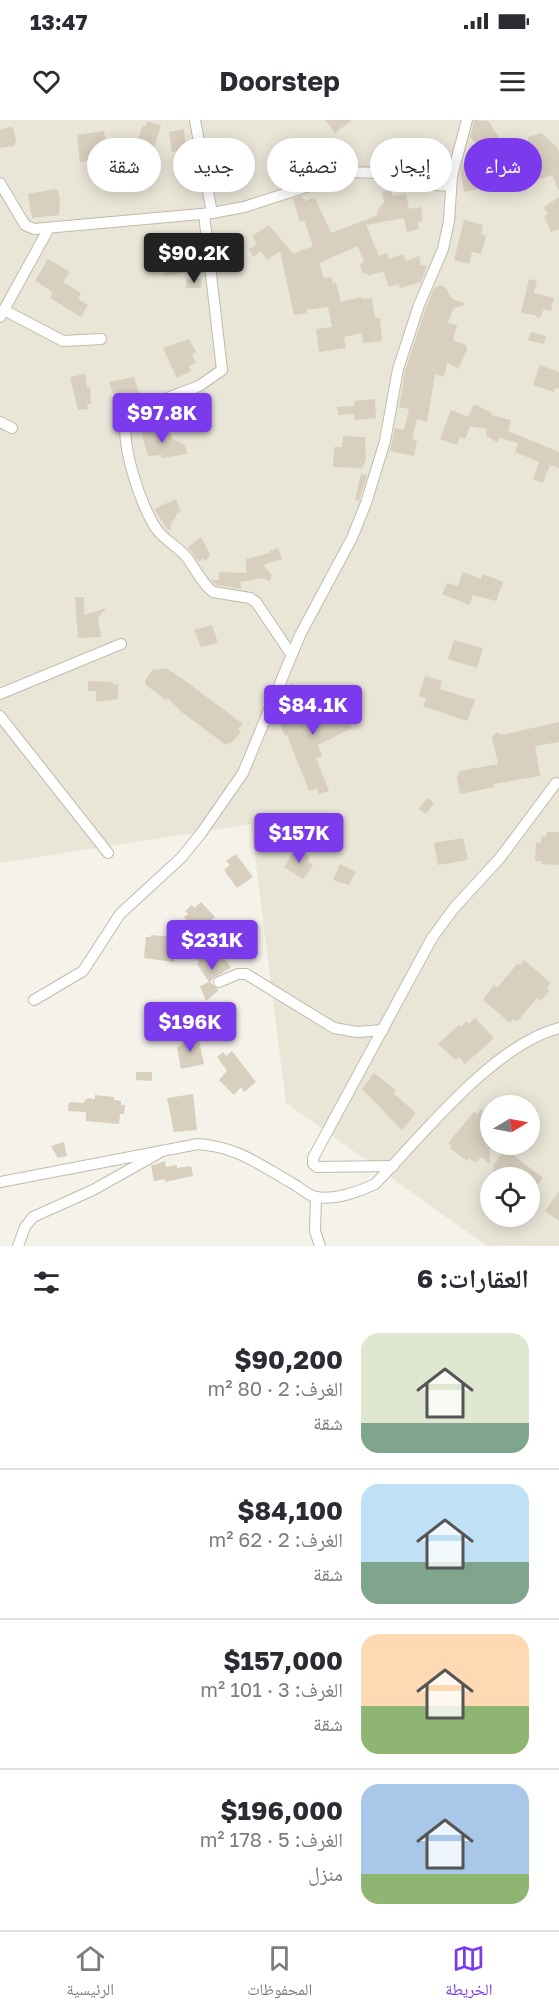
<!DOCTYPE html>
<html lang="ar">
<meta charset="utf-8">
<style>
body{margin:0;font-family:"Golos Text","Noto Naskh Arabic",sans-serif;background:#f2f2f3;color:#2b2b33;direction:rtl;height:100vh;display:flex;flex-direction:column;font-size:22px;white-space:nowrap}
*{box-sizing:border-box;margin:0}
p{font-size:20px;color:#7c7c81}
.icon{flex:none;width:33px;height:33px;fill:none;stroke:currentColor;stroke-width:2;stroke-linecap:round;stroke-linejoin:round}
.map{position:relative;height:1126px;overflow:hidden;direction:ltr}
.details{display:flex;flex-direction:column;background:#fff;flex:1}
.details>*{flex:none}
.hud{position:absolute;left:18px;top:18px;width:524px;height:54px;direction:rtl;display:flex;gap:12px}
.needle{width:39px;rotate:80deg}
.fabs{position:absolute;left:480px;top:975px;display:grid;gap:12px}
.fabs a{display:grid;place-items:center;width:60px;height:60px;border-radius:50%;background:#fff;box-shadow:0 3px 15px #0003;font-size:30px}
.price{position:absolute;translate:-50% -51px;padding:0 14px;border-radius:6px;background:#7c3aed;color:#fff;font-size:20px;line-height:39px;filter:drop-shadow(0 2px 3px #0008)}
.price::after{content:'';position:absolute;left:50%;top:36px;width:18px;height:14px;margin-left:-9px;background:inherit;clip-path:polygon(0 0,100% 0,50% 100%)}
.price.active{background:#222;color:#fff}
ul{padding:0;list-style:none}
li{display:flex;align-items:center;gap:18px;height:150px;padding:0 30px}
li+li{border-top:2px solid #e1e1e2}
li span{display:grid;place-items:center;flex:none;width:168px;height:120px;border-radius:18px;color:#555}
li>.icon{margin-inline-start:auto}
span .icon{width:72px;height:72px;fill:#fffc;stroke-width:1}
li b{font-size:26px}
h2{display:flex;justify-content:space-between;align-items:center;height:72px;padding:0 30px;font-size:26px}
.tag{padding:0 21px;border-radius:27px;background:#fff;box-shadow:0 3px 15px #0003;font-size:21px;line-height:54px}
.tag.active{background:#7c3aed;color:#fff}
.status{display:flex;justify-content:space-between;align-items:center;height:42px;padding:0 30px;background:#fff;direction:ltr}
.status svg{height:16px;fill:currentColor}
header{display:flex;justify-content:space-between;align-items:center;height:78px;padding:0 30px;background:#fff;font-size:27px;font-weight:700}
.menu{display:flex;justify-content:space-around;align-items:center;height:84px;border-top:2px solid #e1e1e2;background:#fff;font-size:16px;color:#7c7c81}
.menu a{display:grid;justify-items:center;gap:3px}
.menu .active{color:#7c3aed}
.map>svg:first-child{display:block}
.residential{fill:#e9e5d7;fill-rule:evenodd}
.building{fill:#d8cfbe}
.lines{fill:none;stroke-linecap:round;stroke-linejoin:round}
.minor-casing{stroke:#c1bbab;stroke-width:12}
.minor{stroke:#fff;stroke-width:10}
</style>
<div class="status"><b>13:47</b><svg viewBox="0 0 49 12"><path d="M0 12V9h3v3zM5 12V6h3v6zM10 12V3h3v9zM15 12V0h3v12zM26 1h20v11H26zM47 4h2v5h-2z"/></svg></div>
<header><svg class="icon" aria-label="menu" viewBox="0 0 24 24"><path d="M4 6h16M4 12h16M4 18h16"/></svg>Doorstep<svg class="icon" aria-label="heart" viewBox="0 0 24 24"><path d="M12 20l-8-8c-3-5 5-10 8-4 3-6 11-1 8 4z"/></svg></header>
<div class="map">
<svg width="559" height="1126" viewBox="0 0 559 1126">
<rect width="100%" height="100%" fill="#f5f2e9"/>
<path class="residential" d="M0,0H559V1126H487L286,983L251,704L0,743ZM490,986H530V1024H490ZM490,1058H530V1096H490Z"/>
<g class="building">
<path d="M325,0H352L335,13Z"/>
<path d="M474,0L488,1L499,17L491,25L495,29L488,35L470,17Z"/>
<path d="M148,1L161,6L154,27L137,21L143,5L146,6Z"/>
<path d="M10,7L13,8L16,21L14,26L0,28V10Z"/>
<path d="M184,9L186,29L172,32L169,12Z"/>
<path d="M104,11L107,27L101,31L102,35L93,36L94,40L80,42L77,15Z"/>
<path d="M541,13L557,27L559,32V71L552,55L533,61L527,43L528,17Z"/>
<path d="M313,19L326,39L304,49L294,28Z"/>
<path d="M479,41L484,68L464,72L461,53L463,44Z"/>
<path d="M55,69L58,70L60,80L59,95L32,98L28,74Z"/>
<path d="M391,70L393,76L406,74L409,89L421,87L423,101L418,102L419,109L407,112L404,98L366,105L379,136L387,133L389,139L403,134L406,141L419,136L421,145L427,146L421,162L400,168L399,164L389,167L383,151L368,156L367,153L363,154L360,144L364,142L358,126L319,143L324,158L331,157L333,164L336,163L341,182L362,177V179L372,178L375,198H380L382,221L363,223L362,213L344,217L346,228L319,232L316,209L332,207L328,187L306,190L307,193L294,195L280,131L267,140L261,131L253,137L249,129L257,124L252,116L269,105L293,134L313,126L304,100L300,102L293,79L302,76L304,81L315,78L331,113L378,95L377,91L384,82L382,72Z"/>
<path d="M559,77V109L551,112L544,96L548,94L544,87Z"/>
<path d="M464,100L483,105L481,114L486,116L481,134L472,132L469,144L454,140Z"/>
<path d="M172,115H180L187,152L165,156L158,118Z"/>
<path d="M48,139L70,152L63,162L81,173L78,179L88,185L81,197L50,178L53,172L35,161Z"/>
<rect x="186" y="159" width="15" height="9"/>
<path d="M529,159L537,161L534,173L554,178L551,191L544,189L539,199L535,195L521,193Z"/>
<path d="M439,165L445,167L452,179L466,184L453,189L448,203L457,205L453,220L466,225L467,230L458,249L447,242L444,257L435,254L427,302L417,299L412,319L417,321L414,336L390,331L395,308L404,310L409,289L399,287L405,251L426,188L434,169Z"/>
<path d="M531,212L546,216L544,224L528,220Z"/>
<path d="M189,219L196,232L192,234L196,243L189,246L191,251L177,258L163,228Z"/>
<path d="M540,245L559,252V269L555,268L554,272L533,265Z"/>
<path d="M85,254L87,268L90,267L91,284H87L88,289L78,290L70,257Z"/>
<path d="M134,257L141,280L122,287L121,283L116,284L109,262Z"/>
<path d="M375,279L376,298L354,300V294L338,295L337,287L355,286L354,281Z"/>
<path d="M474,284L492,293L491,295L511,300L508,311L559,332V348L550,345L543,363L533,359L539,342L515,332L518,323L500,318L497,322L486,316L487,309L470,306L465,319L460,317L457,325L440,319L451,290L468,297Z"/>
<path d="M170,308L171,318L185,325L187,334L162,338L161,335L148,336L142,315L143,311Z"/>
<path d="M343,316L365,317L366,340L362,348L333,347L334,327H342Z"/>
<path d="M361,354L367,355L359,381L355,380Z"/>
<path d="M176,379L181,392L177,394L170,406L172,409L168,410L154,389Z"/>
<path d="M201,417L210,435L205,441L203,438L199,442L188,427Z"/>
<path d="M278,428L282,439L263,445L272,455L270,461L262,458L240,462L241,469L216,465L211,460H219V452L246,453V439L270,433V431Z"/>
<path d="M463,452L481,459L483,454L503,462L496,481L473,475L469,485L442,474L447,463L458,466Z"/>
<path d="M75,477H84V495L106,488L98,498L101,517L78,518Z"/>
<path d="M212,505L218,523L201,527L194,510Z"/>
<path d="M454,520L483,528L477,548L448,539Z"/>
<path d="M154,548L157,550L166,548L188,563L243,604L238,609L241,612L230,624L228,622L226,625L183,593L168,578L166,580L146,565L145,561Z"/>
<path d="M425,556L442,561L440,569L475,580L467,601L423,586L426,578L419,576Z"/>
<path d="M88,561L113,562V565L118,564V579L96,582V571H88Z"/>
<path d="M294,563L299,575L287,581L284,574L287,566Z"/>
<path d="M335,575L352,608L318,625L322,636L316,638L329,671L319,674L317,668L309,671L287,615L285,616L276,594L278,589L294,582L300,595Z"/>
<path d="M559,602V622L535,626L540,656L494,664V667L460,674L457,657L460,651L498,644L492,617L497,612L501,615Z"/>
<path d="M427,678L434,683L426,694L419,689Z"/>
<path d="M547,712H559V745L542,744V741H535L536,722L541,723V716L546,717Z"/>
<path d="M463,718L468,740L438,745L434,723Z"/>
<path d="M300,730L310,737L308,741L313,745L303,759L284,747L293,732L297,734Z"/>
<path d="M236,734L253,757L237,768L224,750L230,745L226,741Z"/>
<path d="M340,744L356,752L349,765L333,760Z"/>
<path d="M201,782L215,797L197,812L184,797L188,794L185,791L192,785L194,788Z"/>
<path d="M151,815L173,817V820L177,821L174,842L144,838L146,817H151Z"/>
<path d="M210,831L211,834L216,831L218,835L221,833L231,848L213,858L210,862L219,870L206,881L200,866L209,862L197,844L199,842L197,839Z"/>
<path d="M524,840L551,863L547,868L549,871L541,881L537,878L517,902L513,899L510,903L483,880L494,865L497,868L518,843L520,845Z"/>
<path d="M475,898L494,918L465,944L459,937L456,940L438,924L459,905L461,907L466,901L469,904Z"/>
<path d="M198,916L204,944L181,949L177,927L183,924L182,919Z"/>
<path d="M232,931L256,962L244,972L241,967L234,975L219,960L227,951L217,937L223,932L226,936Z"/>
<path d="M136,952H152V961L136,960Z"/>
<path d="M374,953L396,970L393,973L416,993L402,1010L362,969Z"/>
<path d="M193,974L197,1010L174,1012L167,978Z"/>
<path d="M95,975L114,977V980L121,981V985H125L124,994H120L119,1004L86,1001V992L68,991L69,982L83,983L88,978L95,979Z"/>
<path d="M481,989L490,997V1044L481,1037L476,1043L469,1038L467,1041L450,1028L452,1026L448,1023L474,992L477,994Z"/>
<path d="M64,1022L67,1036L58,1038L51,1026Z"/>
<path d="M505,1029L543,1058L537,1065L540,1068L530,1082V1058H499L492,1052L495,1048L493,1046Z"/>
<path d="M165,1041L166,1047L177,1045V1048L191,1046L193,1056L165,1062V1059L154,1061L151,1046Z"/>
<path d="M559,1071V1101L545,1091Z"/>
</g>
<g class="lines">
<g class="minor-casing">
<g id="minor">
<path d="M195,0L212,93"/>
<path d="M0,63L25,105L34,109L212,93L244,87L353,52L376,53L420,64L451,66"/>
<path d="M204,94L222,250L199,266L128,293C117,317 142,391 158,411C167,422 180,428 188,439C196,450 202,464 213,472L250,478L256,482L291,534"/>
<path d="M4,190L63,221L101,219"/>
<path d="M0,197L49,108"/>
<path d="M0,302L12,308"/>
<path d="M0,574L121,524"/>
<path d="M0,596L108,733"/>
<path d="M219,862L238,854H246L334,908L357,912L383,910"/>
<path d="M34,880L83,851L120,794L181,738L202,712L243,653L300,515L352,418L366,383L385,321L398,249L419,185L443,129L449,101L452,56L467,0"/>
<path d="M393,1046L317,1047L313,1044V1038L432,818L454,788L500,738L556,663"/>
<path d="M0,1062L198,1024C238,1027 258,1044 292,1063C299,1067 309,1076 316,1077C335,1080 359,1072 375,1064C423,1015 493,925 559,908"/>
<path d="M316,1077L315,1111L320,1126"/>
<path d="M18,1126L25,1107L33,1097L93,1070L159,1033"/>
</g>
</g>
<use href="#minor" class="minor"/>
</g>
</svg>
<div class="fabs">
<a><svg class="needle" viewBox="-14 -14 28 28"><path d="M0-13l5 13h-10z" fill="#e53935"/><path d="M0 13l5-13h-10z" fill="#7c7c81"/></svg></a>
<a><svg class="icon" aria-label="locate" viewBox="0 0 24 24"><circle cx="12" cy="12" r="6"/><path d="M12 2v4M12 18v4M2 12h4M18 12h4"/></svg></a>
</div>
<b class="price active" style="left:194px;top:164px">$90.2K</b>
<b class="price" style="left:162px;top:324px">$97.8K</b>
<b class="price" style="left:313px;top:616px">$84.1K</b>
<b class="price" style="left:299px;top:744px">$157K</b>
<b class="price" style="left:212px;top:851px">$231K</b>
<b class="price" style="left:190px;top:933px">$196K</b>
<div class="hud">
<a class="tag active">شراء</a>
<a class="tag">إيجار</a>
<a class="tag">تصفية</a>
<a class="tag">جديد</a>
<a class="tag">شقة</a>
</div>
</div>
<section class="details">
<h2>العقارات: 6<svg class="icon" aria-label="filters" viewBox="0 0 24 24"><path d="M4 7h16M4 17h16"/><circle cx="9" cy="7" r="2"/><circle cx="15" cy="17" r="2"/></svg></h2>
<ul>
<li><span style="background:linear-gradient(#dfe7d0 75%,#7fa58c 0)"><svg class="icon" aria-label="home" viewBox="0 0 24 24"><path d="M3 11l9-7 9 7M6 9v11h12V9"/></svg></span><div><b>$90,200</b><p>الغرف: 2 · 80 m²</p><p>شقة</p></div></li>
<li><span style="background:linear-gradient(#bfe0f5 65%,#7fa58c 0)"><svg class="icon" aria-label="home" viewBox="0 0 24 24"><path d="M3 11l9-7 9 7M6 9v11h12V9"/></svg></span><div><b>$84,100</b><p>الغرف: 2 · 62 m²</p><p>شقة</p></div></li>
<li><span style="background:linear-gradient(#ffd9b3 60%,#8fb573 0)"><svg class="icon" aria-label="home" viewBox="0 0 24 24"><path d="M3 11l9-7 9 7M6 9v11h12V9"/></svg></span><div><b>$157,000</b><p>الغرف: 3 · 101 m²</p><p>شقة</p></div></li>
<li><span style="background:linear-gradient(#a9c7e8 75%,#8fb573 0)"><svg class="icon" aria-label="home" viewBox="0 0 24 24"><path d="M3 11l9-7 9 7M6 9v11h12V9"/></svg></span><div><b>$196,000</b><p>الغرف: 5 · 178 m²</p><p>منزل</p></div></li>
</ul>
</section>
<nav class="menu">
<a class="active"><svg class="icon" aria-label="map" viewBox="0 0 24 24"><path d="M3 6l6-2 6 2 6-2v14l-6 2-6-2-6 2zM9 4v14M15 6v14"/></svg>الخريطة</a>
<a><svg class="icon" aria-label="saved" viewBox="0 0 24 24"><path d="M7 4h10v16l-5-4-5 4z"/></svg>المحفوظات</a>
<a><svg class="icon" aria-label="home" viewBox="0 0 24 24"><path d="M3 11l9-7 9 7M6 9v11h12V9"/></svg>الرئيسية</a>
</nav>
